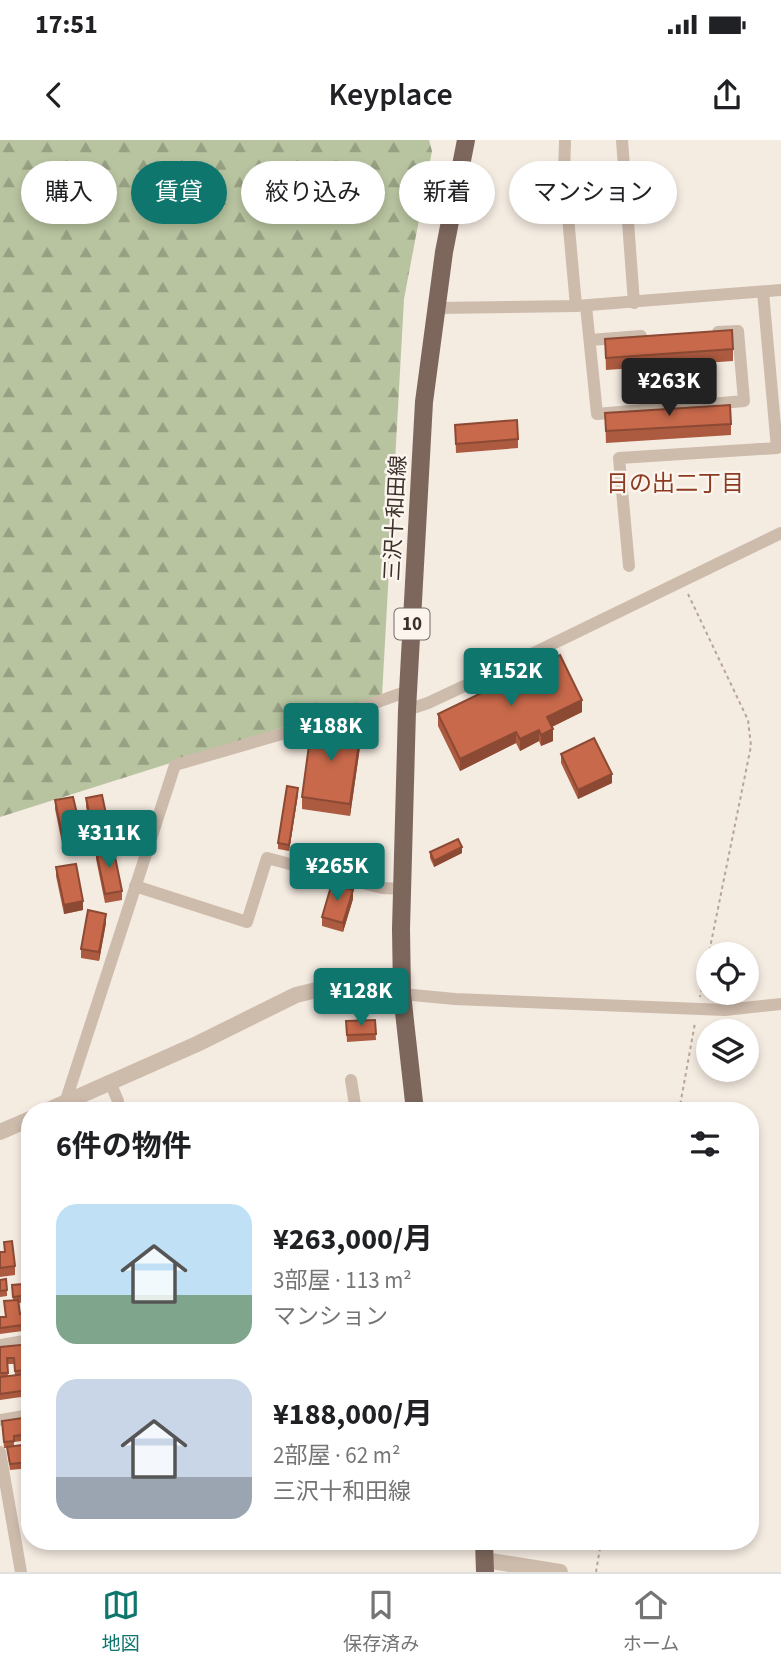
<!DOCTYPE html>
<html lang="ja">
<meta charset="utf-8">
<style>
body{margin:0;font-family:"Source Sans 3","Noto Sans JP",sans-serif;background:#f6f6f6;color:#202124;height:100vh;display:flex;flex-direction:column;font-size:26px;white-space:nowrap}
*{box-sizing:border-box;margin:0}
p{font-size:23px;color:#757577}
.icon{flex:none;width:38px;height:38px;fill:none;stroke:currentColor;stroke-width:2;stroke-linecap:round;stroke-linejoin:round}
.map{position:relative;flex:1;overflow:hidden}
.side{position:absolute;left:21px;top:962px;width:738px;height:448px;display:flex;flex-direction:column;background:#fff;border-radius:28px;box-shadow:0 4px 10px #0003}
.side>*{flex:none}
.guide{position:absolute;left:21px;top:21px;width:740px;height:63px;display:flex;gap:14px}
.buttons{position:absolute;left:696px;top:802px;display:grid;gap:14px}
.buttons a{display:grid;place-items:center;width:63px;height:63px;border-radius:50%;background:#fff;box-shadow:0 4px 10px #0003;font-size:35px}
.price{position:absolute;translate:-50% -60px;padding:0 16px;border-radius:7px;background:#0f766e;color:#fff;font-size:23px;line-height:46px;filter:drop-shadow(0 2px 4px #0008)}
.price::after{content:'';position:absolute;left:50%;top:42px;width:21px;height:16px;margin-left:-10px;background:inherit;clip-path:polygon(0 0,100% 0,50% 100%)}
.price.on{background:#222;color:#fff}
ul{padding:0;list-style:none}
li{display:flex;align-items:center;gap:21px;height:175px;padding:0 35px}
li span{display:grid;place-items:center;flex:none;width:196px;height:140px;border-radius:21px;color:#555}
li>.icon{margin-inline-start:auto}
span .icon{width:84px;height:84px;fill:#fffc;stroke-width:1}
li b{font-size:30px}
h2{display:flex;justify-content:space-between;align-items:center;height:84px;padding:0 35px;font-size:30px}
.pill{padding:0 24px;border-radius:32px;background:#fff;box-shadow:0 4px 10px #0003;font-size:24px;line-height:63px}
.pill.on{background:#0f766e;color:#fff}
.status{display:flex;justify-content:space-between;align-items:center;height:49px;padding:0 35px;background:#fff;direction:ltr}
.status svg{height:19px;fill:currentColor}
header{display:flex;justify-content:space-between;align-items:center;height:91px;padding:0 35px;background:#fff;font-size:32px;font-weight:600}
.dock{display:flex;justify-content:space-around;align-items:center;height:98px;border-top:2px solid #e0e0e0;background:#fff;font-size:19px;color:#757577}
.dock a{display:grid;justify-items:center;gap:4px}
.dock .on{color:#0f766e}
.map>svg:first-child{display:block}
.forest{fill:url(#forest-firs)}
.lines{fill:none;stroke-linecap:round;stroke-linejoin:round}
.path{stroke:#b9a596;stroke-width:2;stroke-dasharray:3.5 3.5;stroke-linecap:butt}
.minor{stroke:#cdbbac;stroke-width:12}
.tertiary{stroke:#cdbbac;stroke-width:16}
.primary{stroke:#7d675c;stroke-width:18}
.wall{fill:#ac5a40;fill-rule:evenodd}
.shaded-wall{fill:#8c4a34}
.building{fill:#c8694b;stroke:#8c4a34;stroke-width:2}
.labels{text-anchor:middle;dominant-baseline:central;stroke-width:5;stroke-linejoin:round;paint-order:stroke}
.shield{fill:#fbf5ee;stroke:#756b66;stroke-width:2}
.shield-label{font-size:19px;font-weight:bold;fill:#3b302b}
.street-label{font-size:21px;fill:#3b302b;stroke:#fbf5ee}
.neighbourhood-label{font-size:23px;fill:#8c3b22;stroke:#fbf5ee}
</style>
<div class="status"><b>17:51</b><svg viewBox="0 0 49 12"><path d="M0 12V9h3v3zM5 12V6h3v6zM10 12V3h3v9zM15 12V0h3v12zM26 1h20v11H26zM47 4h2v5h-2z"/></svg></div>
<header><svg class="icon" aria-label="back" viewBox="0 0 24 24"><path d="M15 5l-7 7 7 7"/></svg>Keyplace<svg class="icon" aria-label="share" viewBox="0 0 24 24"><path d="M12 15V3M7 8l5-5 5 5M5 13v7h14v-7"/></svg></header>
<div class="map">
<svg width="781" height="1432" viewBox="0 0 781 1432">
<defs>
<pattern id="forest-firs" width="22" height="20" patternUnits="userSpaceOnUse" patternTransform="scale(1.75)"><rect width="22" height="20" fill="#b8c4a0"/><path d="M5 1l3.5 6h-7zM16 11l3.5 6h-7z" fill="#97a083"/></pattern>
</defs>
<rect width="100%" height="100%" fill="#f4ebe1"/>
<path class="forest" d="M0,0H429L432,11L404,159L382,556L0,677Z"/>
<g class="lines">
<g class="path">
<path d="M688,454L748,580L751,606L700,857"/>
<path d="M679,971L695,883"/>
<path d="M596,1432L601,1402"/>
</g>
<g class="minor">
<path d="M622,0L634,163"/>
<path d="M565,2L564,32L576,166"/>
<path d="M586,166L597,274L744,261L738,191L718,192"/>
<path d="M436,168L576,166L781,150"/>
<path d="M590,200L641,196"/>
<path d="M629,426L619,318L777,308L763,152"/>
<path d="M407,570L428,563L509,525L781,393"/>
<path d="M135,746L247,782L267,718L382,748L402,749"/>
<path d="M402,854L455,859L725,870L781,864"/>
<path d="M351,940L356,971"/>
<path d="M110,942L118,961V971"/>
<path d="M65,963L175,625L313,585L408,551"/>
<path d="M0,1205L30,1200"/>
<path d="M0,1280L30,1275"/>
<path d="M0,1312L21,1432"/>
</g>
<g class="tertiary">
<path d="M46,971L197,904L296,855L333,846L402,854"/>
<path d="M0,992L30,979"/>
<path d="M485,1420L560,1432"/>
</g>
<g class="primary">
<path d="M415,971L402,854L401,789L407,570L424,262L444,112L466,0"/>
<path d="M484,1402L485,1432"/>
</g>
</g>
<g class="wall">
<path d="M605,199L733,209V221L606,230Z"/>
<path d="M605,273L731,284V295L606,303Z"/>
<path d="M455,285L518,299V308L456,313Z"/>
<path d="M582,572L552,587L553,601L541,606L539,601L520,611L516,603L460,631L438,586V574Z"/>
<path d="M361,600L350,676L302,669V657Z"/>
<path d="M561,614L612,643L578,659L561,623Z"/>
<path d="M298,654L289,711L278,709V703Z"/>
<path d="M86,658L111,698V707L122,751V760L105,763L96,719V710H95L86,667Z"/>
<path d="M55,660L82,695V704L63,708L55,669Z"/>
<path d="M430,712L462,713L434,727L430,718Z"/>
<path d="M56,727L83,770L64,774L56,736Z"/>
<path d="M353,759L343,792L322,786V777Z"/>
<path d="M106,783L99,821L81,818V809Z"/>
<path d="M375,880L376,900L347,902L346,881Z"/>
<path d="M4,1102L15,1126V1135L0,1137V1112H4Z"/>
<path d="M30,1131V1190L0,1194V1177H6L4,1161L13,1160L12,1145L22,1144V1132ZM25,1162L26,1173L20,1174L19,1163Z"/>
<path d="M0,1140L7,1150V1156L0,1157Z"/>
<path d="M30,1204V1221H28L29,1236H26L28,1256L0,1260V1207ZM7,1224H14L15,1235L8,1236Z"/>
<path d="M30,1277V1300L14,1302V1306L30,1304V1328L10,1330L7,1308H4L2,1281Z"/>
<path d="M327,1402H365L328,1407Z"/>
</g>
<g class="shaded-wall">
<path d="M582,560V572L547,589V577Z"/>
<path d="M361,589V600L350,676V664Z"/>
<path d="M553,589V601L541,606V595Z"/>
<path d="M539,590V601L520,611V599Z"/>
<path d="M516,592V603L460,631V619Z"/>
<path d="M612,634V643L578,659V650Z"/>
<path d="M298,648V654L289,711V705Z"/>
<path d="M462,707V713L434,727V721Z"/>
<path d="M353,750V759L343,792V783Z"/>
<path d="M83,761V770L64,774V765Z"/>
<path d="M106,774V783L99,821V812Z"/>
</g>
<g class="building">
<path d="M732,190L733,209L606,218L605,199Z"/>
<path d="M730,265L731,284L606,291L605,273Z"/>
<path d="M517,280L518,299L456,304L455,285Z"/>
<path d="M560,515L582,560L547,577L553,589L541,595L539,590L520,599L516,592L460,619L438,574Z"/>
<path d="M312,583L361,589L350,664L302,657Z"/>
<path d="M594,598L612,634L578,650L561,614Z"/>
<path d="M287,646L298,648L289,705L278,703Z"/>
<path d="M102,655L111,698L95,701L86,658Z"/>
<path d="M73,657L82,695L63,699L55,660Z"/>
<path d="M458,699L462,707L434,721L430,712Z"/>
<path d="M113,707L122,751L105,754L96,710Z"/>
<path d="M76,724L83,761L64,765L56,727Z"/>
<path d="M332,743L353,750L343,783L322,777Z"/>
<path d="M88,770L106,774L99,812L81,809Z"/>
<path d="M375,880L376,894L347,895L346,881Z"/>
<path d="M12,1101L15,1126L0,1128V1112H5L4,1102Z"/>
<path d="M30,1131V1155L13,1157L12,1145L23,1144L22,1132Z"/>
<path d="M6,1139L7,1150L0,1151V1140Z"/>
<path d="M25,1158H30V1184L0,1188V1177H6L4,1161L18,1160L20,1174L27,1173Z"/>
<path d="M30,1204V1215H28L29,1230L15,1231L14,1218H7L8,1233H0V1207Z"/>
<path d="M26,1234L28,1250L0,1254V1237Z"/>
<path d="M30,1277V1294L14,1296V1301L4,1302L2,1281Z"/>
<path d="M30,1304V1322L10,1324L7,1307Z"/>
</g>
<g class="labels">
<rect class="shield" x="394.5" y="468.5" width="35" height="31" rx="5"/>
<g class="shield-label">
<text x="412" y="484">10</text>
</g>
<g class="street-label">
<text transform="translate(395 378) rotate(-87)">三沢十和田線</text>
</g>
<g class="neighbourhood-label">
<text x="675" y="343">日の出二丁目</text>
</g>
</g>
</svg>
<div class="buttons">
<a><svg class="icon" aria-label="locate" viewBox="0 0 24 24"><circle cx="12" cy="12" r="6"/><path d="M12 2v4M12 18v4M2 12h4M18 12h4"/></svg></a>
<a><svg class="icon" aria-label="layers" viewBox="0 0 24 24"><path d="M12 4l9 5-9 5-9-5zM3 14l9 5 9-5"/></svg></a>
</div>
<b class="price on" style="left:669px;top:278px">¥263K</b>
<b class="price" style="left:511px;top:568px">¥152K</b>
<b class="price" style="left:331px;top:623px">¥188K</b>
<b class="price" style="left:109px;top:730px">¥311K</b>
<b class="price" style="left:337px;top:763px">¥265K</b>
<b class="price" style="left:361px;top:888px">¥128K</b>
<div class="guide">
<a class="pill">購入</a>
<a class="pill on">賃貸</a>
<a class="pill">絞り込み</a>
<a class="pill">新着</a>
<a class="pill">マンション</a>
</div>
<section class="side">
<h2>6件の物件<svg class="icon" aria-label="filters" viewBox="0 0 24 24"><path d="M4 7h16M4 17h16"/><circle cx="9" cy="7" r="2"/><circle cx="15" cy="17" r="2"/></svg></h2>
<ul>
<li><span style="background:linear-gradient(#bfe0f5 65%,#7fa58c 0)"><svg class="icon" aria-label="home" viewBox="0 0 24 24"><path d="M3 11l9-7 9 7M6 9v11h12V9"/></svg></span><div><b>¥263,000/月</b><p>3部屋 · 113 m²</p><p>マンション</p></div></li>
<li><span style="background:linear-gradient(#c9d6e8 70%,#9aa5b1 0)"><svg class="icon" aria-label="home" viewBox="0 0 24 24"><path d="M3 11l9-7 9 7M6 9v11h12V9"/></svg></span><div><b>¥188,000/月</b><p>2部屋 · 62 m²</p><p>三沢十和田線</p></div></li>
</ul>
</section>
</div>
<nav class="dock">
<a class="on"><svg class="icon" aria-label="map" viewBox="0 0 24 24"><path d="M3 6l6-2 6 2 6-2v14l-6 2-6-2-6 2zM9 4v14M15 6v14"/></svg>地図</a>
<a><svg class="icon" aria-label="saved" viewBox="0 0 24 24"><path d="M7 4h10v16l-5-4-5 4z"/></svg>保存済み</a>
<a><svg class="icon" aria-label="home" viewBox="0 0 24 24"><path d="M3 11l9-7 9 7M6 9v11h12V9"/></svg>ホーム</a>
</nav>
